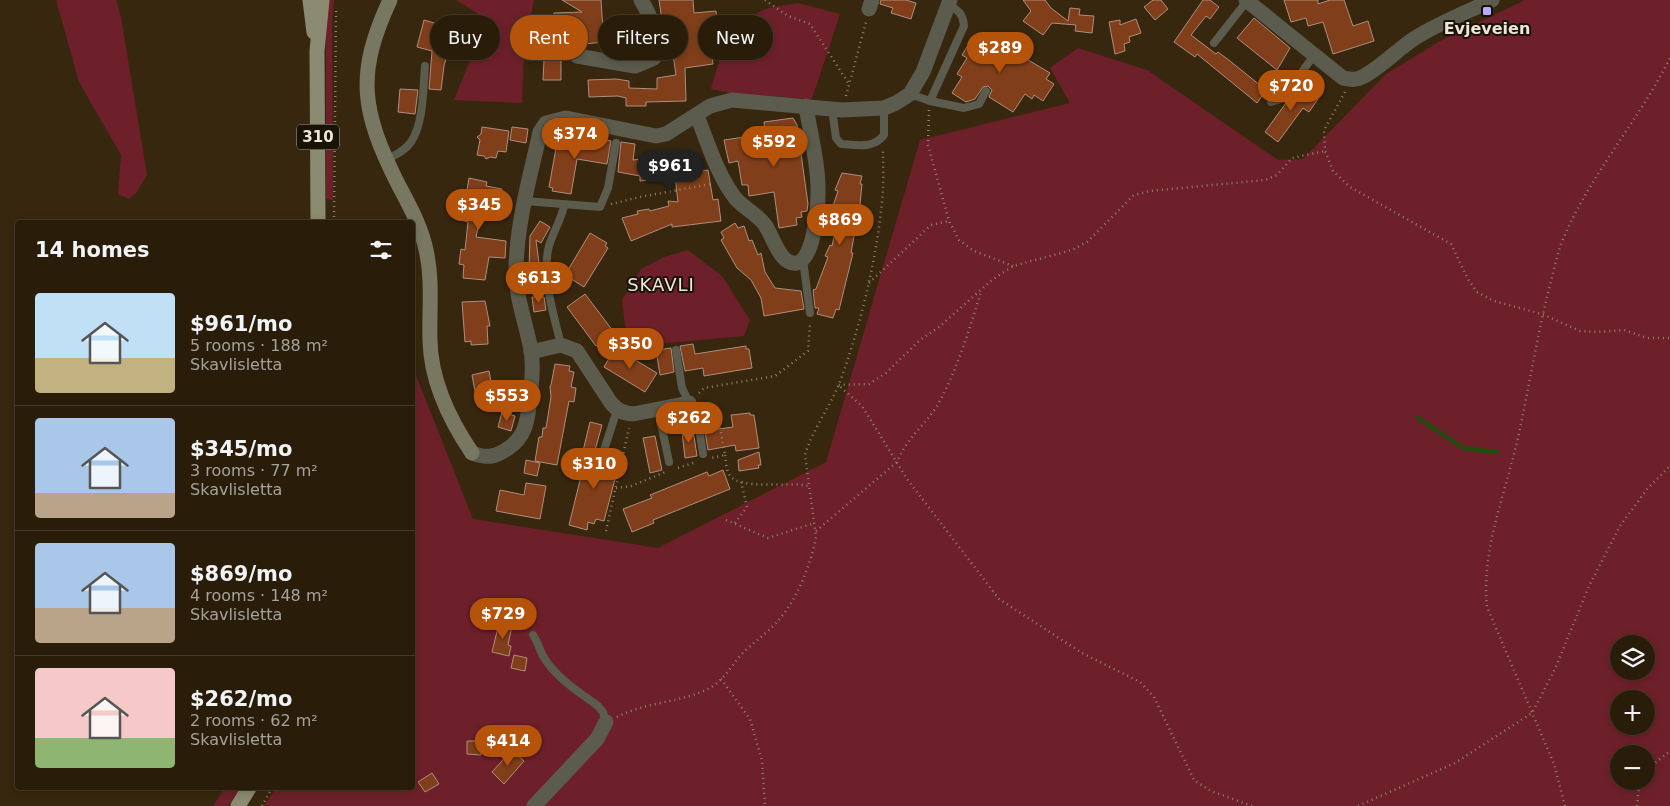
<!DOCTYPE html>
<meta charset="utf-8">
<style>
body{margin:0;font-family:"DejaVu Sans",sans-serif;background:#352a18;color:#f1f3f6;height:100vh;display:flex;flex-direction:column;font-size:19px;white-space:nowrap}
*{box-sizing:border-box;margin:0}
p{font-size:16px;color:#a5a29c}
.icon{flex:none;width:28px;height:28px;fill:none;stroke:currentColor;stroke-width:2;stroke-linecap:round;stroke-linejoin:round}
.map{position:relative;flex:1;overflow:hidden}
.details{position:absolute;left:15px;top:220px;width:400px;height:570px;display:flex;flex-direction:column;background:#291d0a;border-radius:5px;box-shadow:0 2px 8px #0003,0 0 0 1px #453b2b}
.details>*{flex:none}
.top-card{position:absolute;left:430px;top:15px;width:475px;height:45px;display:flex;gap:10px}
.buttons{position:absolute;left:1610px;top:635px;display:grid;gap:10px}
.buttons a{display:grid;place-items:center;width:45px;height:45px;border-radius:50%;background:#291d0a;box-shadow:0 2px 8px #0003,0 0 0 1px #453b2b;font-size:25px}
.price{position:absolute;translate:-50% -42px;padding:0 11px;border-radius:18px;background:#b45309;color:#fff;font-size:16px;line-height:32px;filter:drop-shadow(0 1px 2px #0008)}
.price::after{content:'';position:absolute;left:50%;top:30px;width:15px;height:11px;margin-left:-8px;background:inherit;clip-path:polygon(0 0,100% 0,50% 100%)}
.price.active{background:#222;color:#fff}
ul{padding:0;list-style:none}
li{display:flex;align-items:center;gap:15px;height:125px;padding:0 20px}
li+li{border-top:1px solid #453b2b}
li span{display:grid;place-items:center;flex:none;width:140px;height:100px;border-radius:5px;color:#555}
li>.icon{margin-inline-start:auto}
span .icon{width:60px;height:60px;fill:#fffc;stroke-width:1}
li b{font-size:21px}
h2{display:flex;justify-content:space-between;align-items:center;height:60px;padding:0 20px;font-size:21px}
.tag{padding:0 18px;border-radius:22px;background:#291d0a;box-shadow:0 2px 8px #0003,0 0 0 1px #453b2b;font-size:18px;line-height:45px}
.tag.active{background:#b45309;color:#fff}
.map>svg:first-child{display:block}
.green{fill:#6d202a;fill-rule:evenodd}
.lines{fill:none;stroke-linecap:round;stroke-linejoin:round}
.stream{stroke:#224c0d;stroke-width:4.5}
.building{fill:#803f1a;stroke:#ae8e7e}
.path{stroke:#8f826d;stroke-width:2.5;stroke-dasharray:1 4;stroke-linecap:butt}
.lane{stroke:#5b5b4e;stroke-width:8}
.street{stroke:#5b5b4e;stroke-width:15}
.secondary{stroke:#777762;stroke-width:15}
.primary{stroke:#8b8b71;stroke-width:15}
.poi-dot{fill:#b2adf9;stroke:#181207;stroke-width:2}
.labels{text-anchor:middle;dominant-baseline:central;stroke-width:4;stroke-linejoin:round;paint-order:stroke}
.shield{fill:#181207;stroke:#aea698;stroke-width:1}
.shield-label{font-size:15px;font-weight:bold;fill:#efe5d6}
.poi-label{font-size:16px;font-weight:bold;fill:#efe5d6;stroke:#181207}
.neighbourhood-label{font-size:18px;letter-spacing:1px;fill:#efe5d6;stroke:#181207}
</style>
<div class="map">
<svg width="1670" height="806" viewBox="0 0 1670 806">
<rect width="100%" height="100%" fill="#37270e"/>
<g class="green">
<path d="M56,0H116L121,17L147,175L136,193L129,199L118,194L121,155L79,82Z"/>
<path d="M326,0H334L332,21L333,200L326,199Z"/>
<path d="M456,0H534L524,48L522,103L454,100L469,63L477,13Z"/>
<path d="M1525,0H1670V806H264L276,788H412L413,368L473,519L658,548L826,462L920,140L1070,103L1050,68L1078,48L1147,70L1278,160L1303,159L1386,74L1442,40ZM1619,644H1646V671H1619ZM1619,699H1646V726H1619ZM1619,754H1646V781H1619Z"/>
<path d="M798,3L840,14L812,99L731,93L711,89C719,59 730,27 759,12C769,6 786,6 798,3Z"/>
<path d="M688,250L722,276L750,320L744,336L656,344L626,334L622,300L641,269L664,257Z"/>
<path d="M225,788H241L228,806H213Z"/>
</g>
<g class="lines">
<path class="stream" d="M1418,418L1463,448L1497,452"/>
</g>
<g class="building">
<path d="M562,0H601L603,30L627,27L628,31L637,30L639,47L618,49L617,41L583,44V39L579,38H553V59H561V80H543L544,60H538V37H541V19L554,17V13L582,12Z"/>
<path d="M659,0H693L694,13L716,11L718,28L708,29L713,64L685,68L686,101L646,102V106H626V98L618,96L589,97L588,80L616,79L629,81V88L657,89V78L676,75L671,41H665Z"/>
<path d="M881,0H906L916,3L911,19L891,13L893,8L880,4Z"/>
<path d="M1023,0H1045L1051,8L1068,21L1070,8L1080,9L1079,15L1094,16L1092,33L1075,31L1076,25L1052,23L1043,35L1023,21L1031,11Z"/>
<path d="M1153,0H1161L1168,9L1155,20L1144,7Z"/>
<path d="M1203,0H1210L1219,7L1210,19L1206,16L1191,35L1216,54L1218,52L1230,61L1266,90L1257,103L1197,54L1195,57L1174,42Z"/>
<path d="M1284,0H1318V4L1330,0H1344L1353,26L1368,21L1374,41L1333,54L1323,22L1308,26L1306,18L1291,22Z"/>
<path d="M1254,18L1290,48L1277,70L1237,38Z"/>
<path d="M1136,19L1141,33L1129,37L1130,42L1124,44L1125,51L1115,54L1109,22L1120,20V25Z"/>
<path d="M424,20L454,29L444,66L441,90L429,89L432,51L417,47Z"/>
<path d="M988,33L999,40L998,42L1050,73L1046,79L1054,84L1043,101L1034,95L1032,99L1025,94L1013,112L989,97L992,90L988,86L983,87L975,99L966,102L952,93L962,77L957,74L967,58L962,55L972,39L978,43L983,34L986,35Z"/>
<path d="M1299,85L1318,99L1309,112L1303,108L1278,142L1265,132Z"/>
<path d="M400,89L418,90L415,114L398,112Z"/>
<path d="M793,118L797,125L808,204L807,211L801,212L802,217L796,218L797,225L779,228L774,192L749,196L748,185H742L738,161L729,163L724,140L765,134L764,122Z"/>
<path d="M482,127L509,131L506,152L498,151L496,158L490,157L486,159L484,156L477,155L480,140L477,137L481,134Z"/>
<path d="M512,127L528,129L526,143L510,140Z"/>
<path d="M562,135L597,142L598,138L611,141L607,164L577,159L571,194L552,191L553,188L549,187L558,137L561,138Z"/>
<path d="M621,142L635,144L633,160L690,152V155L693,154L695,172L708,170L713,200L718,199L721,221L672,227V224L631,241L622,218L638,214L637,211L649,209L650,211L669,206L668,201L678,202L675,177L640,181V176L618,172Z"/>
<path d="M842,173L862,176L860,184H862L858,225H856L851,253H853L839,310L836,309L833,318L817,314L819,308H815L813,290L816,289L828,257L825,256L830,245L832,246L837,224L831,223L836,207L833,206L838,191L835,190Z"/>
<path d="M469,178L487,182L486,186L502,189L498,206L483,203L476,237L506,241L505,258L489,257L485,280L463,278L464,265L459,264L461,249L465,250L468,222L461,220L466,196L464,193L467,190Z"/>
<path d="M540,221L550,227L541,243L536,240L542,286L531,285L529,271L530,236Z"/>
<path d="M735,223L738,228L744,226L749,241L752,240L758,255L761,253L765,272L775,288L801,291L804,309L764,316L761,298L751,280L737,268L721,240L724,238L721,232Z"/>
<path d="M590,233L607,243L605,246L608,248L584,287L565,275Z"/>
<path d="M585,294L613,331L610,333L611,335L596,346L567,307Z"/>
<path d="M532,297H544L546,310L534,312Z"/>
<path d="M485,301L490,326H487L488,344L471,345V341L465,342L462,302Z"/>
<path d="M693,344L695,354L746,346V349H749L752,368L704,376L703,368L685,371L680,346Z"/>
<path d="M615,348L657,373L645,392L604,367Z"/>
<path d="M671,348L674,372L660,375L656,350Z"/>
<path d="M555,364L570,366L569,371L574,372L571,387L576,388L574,402L569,401L557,465L535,461L539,437H542L543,428H546L551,397L550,386L551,385Z"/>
<path d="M489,371L495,403L478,407L472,375Z"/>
<path d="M502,412L515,416L511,431L498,427Z"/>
<path d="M750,413V415H754L759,448L736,451L735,445L708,450L705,431L733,427L731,415Z"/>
<path d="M590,422L602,425L594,454L583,451Z"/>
<path d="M693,430L697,456L685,458L682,432Z"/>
<path d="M655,436L662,470L650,473L643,438Z"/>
<path d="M587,452L620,460L604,521L596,519L594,524L588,522L587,530L569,525Z"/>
<path d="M759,452L761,465H758L759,468L739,471L738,460Z"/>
<path d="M526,460L540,463L537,476L524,473Z"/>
<path d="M723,470L730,489L653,520L654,523L632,532L623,509L652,498L650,495L707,472L709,476Z"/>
<path d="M526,483L546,486L540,519L496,511L500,490L524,495Z"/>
<path d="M499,623L512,626L508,645L511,646L509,656L492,652Z"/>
<path d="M514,655L527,658L525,671L511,668Z"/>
<path d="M467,741H482L481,755L467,754Z"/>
<path d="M512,750L524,761L504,784L492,772Z"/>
<path d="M432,773L439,784L425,792L418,782Z"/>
</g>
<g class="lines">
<g class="path">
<path d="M765,0L788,16L810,24L849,84"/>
<path d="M1345,92L1324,130L1325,151L1333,171L1350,187L1451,244L1468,279L1477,292L1494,301L1542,314L1580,331L1597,332L1624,330L1647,338H1670"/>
<path d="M846,96L866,22"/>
<path d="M929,110L928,145L949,221L959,240L974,251L1013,266"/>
<path d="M611,204L640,197L711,184"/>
<path d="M334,222L336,11"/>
<path d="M869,283L931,225L949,221"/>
<path d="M699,393L704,388L775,376L808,351L810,323"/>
<path d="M702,406L718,417L725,455L711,458"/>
<path d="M725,455C726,461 726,469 729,474C737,491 790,481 808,486"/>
<path d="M678,468L696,462"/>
<path d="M616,488L631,486L668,471"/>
<path d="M726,520L768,538L815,523"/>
<path d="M735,523L747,507L741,482"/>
<path d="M606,531L629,428"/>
<path d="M816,531L897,462C907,438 924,426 937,406C957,371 969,330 981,292"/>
<path d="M721,679L750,719L762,761L765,806"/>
<path d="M617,717C645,702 679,703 708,689C722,682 730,668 740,656C751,644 765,635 776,623C796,602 811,565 816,537L805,455C813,428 831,406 841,379C861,323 876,262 882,202C884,184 883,166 883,148"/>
<path d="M1646,774L1651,766L1670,751"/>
<path d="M262,806L272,788"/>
<path d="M1252,806L1211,791L1194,780L1154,697L1140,682L1082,653L999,599L907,479L862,406L838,385L869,384L886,373L920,340L939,327L992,280L1013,266L1072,250L1087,242L1134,195L1150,191L1265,180L1277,175L1292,158L1325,151"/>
<path d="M1358,806L1455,763L1532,713L1555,669L1589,586L1620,526L1648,488L1670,466"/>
<path d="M1565,806L1554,764L1487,607C1481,548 1507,490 1519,433C1530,382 1538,331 1551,281C1554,269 1557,256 1561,244C1588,177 1638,122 1670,58"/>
<path d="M1637,806L1639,786L1642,781"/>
</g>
<g class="lane">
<path d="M1214,43L1247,1"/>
<path d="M910,94L930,101L964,26C963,14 959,11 949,5"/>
<path d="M930,101L964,108L979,104L986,91"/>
<path d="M1271,102L1282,99L1315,54"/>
<path d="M832,109L836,138L841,144C858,145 873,149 884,135V108"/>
<path d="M386,160C395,155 405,151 411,142C424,123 423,88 425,66"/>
<path d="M525,201L600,207L608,188L616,143"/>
<path d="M803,260L810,313"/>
<path d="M561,345C554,315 541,277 549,246C553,232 561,220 564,206"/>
<path d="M676,350L682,388L698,421L703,454"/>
<path d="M658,409L669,462"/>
<path d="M604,450L617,410"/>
<path d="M533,635C538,642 539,649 543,656C555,677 579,692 598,706L603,712L606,722"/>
</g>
<g class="street">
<path d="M1246,0L1343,78C1350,79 1355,81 1362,77C1379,69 1398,49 1415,38C1439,23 1467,12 1492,0"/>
<path d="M869,9L872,0"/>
<path d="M577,56L635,66L654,58C660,39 651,16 641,0"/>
<path d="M697,116C708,143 718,177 736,199C745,209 757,214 765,225C773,236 780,266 797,263C814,259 818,208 818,193C819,166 810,133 806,106"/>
<path d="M531,352L561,345L577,351L611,403C618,411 623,413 633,414L689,403"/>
<path d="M472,453C488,459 496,457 510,447C524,437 527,423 529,407C531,388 534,369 531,350C526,323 515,296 516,268C517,222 530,177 540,132L546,123L566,118L656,136L666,134L710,106L732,100L842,110L884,108L896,103L910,94L923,72L950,0"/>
<path d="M534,806L597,739L606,722"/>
</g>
<path class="secondary" d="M390,0C355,75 362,112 398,184C409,205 421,226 426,250C433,280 429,311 430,341C431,382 449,419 472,453"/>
<g class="primary">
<path d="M310,0L314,32"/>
<path d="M318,222L317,51L322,0"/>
<path d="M238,806L249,788"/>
</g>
</g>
<rect class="poi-dot" x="1482" y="6" width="10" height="10" rx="2.5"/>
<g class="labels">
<rect class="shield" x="297" y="124.5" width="42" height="25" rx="4"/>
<g class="shield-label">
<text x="318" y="137">310</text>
</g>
<g class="poi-label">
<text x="1487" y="28">Evjeveien</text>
</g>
<g class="neighbourhood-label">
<text x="661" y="284">SKAVLI</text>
</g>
</g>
</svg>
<div class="buttons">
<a><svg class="icon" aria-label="layers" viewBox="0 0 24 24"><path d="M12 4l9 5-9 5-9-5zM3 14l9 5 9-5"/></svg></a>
<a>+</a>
<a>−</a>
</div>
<b class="price" style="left:1000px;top:74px">$289</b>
<b class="price" style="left:1291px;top:112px">$720</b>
<b class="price" style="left:575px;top:160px">$374</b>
<b class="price" style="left:774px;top:168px">$592</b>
<b class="price active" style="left:670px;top:192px">$961</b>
<b class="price" style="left:479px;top:231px">$345</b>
<b class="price" style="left:840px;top:246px">$869</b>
<b class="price" style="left:539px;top:304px">$613</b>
<b class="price" style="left:630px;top:370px">$350</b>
<b class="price" style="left:507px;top:422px">$553</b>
<b class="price" style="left:689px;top:444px">$262</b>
<b class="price" style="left:594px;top:490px">$310</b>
<b class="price" style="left:503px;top:640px">$729</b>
<b class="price" style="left:508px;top:767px">$414</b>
<div class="top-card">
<a class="tag">Buy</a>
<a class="tag active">Rent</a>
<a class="tag">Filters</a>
<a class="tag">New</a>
</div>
<section class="details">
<h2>14 homes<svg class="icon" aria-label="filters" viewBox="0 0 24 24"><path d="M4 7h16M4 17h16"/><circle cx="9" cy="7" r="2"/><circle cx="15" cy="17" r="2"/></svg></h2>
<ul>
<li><span style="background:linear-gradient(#bfe0f5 65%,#c2b280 0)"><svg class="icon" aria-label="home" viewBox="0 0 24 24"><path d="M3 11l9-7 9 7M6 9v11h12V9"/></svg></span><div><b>$961/mo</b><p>5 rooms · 188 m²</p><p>Skavlisletta</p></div></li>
<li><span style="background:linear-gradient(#a9c7e8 75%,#b9a48a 0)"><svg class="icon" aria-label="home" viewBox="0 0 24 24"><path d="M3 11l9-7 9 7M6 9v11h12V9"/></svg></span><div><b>$345/mo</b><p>3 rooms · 77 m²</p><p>Skavlisletta</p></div></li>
<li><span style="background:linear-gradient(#a9c7e8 65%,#b9a48a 0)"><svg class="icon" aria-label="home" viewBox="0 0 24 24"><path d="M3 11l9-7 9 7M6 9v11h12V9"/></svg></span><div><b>$869/mo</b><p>4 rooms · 148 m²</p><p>Skavlisletta</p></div></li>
<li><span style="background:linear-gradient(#f6c9c9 70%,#8fb573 0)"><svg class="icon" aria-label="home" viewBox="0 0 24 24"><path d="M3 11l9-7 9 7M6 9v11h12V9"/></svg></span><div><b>$262/mo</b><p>2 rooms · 62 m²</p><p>Skavlisletta</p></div></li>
</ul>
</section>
</div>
